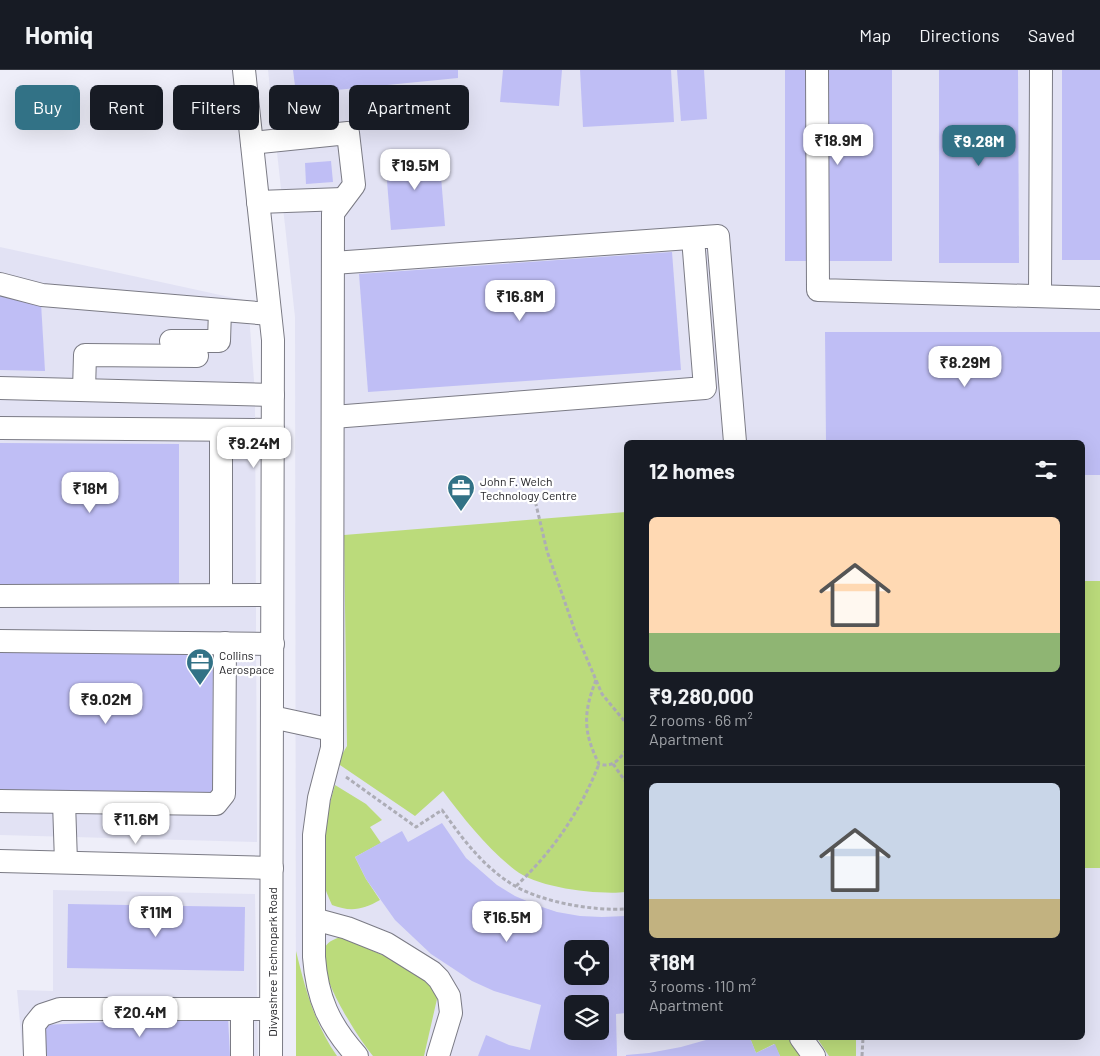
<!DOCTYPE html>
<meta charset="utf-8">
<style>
body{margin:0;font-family:Barlow,sans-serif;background:#242831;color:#f1f3f6;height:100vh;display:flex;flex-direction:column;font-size:19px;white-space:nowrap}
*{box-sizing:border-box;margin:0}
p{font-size:16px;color:#9ea1a6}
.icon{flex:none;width:28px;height:28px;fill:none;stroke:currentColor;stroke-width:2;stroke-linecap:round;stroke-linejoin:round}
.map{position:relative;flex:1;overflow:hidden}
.sheet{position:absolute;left:624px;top:370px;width:461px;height:600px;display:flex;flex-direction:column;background:#171b24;border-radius:8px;box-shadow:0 5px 20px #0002}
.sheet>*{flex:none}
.guide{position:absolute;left:15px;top:15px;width:475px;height:45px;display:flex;gap:10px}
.tools{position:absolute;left:564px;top:870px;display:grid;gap:10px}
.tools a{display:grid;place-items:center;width:45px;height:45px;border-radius:8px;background:#171b24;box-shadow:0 5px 20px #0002;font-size:25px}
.price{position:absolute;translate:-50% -42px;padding:0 11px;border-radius:10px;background:#fff;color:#222;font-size:16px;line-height:32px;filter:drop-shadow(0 1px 2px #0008)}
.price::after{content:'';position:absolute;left:50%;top:30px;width:15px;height:11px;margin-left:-8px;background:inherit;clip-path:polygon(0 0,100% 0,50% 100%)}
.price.selected{background:#327286;color:#fff}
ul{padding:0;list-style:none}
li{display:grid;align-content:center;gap:10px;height:265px;padding:0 25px}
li+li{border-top:1px solid #363941}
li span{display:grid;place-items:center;height:155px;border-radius:8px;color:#555}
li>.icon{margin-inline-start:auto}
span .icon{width:90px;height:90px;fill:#fffc;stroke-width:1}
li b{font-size:21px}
h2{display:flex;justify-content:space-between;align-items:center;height:60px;padding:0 25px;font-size:21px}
.pill{padding:0 18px;border-radius:8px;background:#171b24;box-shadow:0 5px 20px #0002;font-size:18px;line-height:45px}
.pill.selected{background:#327286;color:#fff}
header{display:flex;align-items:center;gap:30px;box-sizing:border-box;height:70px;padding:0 25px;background:#171b24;border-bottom:1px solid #363941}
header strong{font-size:24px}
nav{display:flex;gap:28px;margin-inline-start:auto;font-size:18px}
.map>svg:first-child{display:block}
.built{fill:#e2e2f4;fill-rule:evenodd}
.green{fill:#bbdb7b}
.building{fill:#bfbef5;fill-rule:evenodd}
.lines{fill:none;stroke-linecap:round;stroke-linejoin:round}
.minor-casing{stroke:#7b7b85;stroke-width:24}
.path{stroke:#adadb6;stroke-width:3;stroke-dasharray:4 2.5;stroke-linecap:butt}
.minor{stroke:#fff;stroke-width:22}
.labels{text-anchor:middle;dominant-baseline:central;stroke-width:4.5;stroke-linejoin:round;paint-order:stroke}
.poi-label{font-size:12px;fill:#252529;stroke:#fff;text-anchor:start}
.street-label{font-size:12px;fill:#252529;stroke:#fff}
</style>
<header>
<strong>Homiq</strong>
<nav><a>Map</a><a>Directions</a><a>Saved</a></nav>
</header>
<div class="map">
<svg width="1100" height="986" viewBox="0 0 1100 986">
<rect width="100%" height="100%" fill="#eeeef9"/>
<g class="built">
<path d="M268,0H1100V986H296L295,247ZM626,372H1082V968H626ZM572,879H600V906H572ZM572,934H600V961H572Z"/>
<path d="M0,177L248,231L255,324L257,772L0,765Z"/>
<path d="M53,820L255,824L258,986H23L17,920L53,921Z"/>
</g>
<g class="green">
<path d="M626,442V822C598,825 537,818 515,800C487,778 464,749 443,721L415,746L337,693L347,676L344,465Z"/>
<rect x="1083" y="511" width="17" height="287"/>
<path d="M335,715L366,734L382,750L370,757L381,773L355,787L366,809L380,830C363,840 350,842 332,835C329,828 325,820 324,813C319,781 326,745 335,715Z"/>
<path d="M341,867L396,891L429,911L436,922L437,929L424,986H373C358,968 316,903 324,880C326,872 334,869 341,867Z"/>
<path d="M296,881C305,918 315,955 337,986H296Z"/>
<path d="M750,968H794L804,986H780L774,974L756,983Z"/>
<path d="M817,968H856V986H829Z"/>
</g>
<g class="building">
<path d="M293,0H458V8L296,24Z"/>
<path d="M503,0H562L559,36L500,32Z"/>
<path d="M580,0H671L674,52L583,57Z"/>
<path d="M677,0H704L707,49L681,51Z"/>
<rect x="785" y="0" width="107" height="191"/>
<path d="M939,0H1018L1019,193H939Z"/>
<rect x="1062" y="0" width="38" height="190"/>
<path d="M439,82L445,156L391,160L385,87Z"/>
<path d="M331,91L333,112L306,114L305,93Z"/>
<path d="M672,182L681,300L368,322L359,204Z"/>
<path d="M0,223L41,233L45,301L0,300Z"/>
<path d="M825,262H1100V405H1082V372H826Z"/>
<path d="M0,373L179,374V515L0,514Z"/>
<path d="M0,582L213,584L212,728L0,726Z"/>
<path d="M442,753L466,788L497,815L515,826L536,835L557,842L580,846L602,847L626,846V943L616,944L617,986H478L486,965L509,975L530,980L541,935L494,921L472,911L431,884L395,850L366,809L355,787L402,761L408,772ZM572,879H600V906H572ZM572,934H600V961H572Z"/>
<path d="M68,834L245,837L244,901L67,898Z"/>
<path d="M228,947L230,986H44L42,955Z"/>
<path d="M713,968H750L756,983L775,974L780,986H626V985L649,983L681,977Z"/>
</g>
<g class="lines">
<g class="minor-casing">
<g id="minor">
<path d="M244,0L273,270L271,986"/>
<path d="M817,0L818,220L1100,228"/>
<path d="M252,73L348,63L354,115L333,143L332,678L319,728L314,765V887C317,928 329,955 357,986"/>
<path d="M258,132L343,129"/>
<path d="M333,193L718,166L735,372"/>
<path d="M0,214L42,225L270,244"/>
<path d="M1040,226L1041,0"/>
<path d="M171,271H219L220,240"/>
<path d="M0,318L273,325"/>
<path d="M84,320L85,285L197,286"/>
<path d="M333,347L705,318L693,168"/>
<path d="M0,358L273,360"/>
<path d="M221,360V525"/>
<path d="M0,526L272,525"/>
<path d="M0,571L273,574"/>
<path d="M272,647L332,660"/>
<path d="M0,731L216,734L224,724L225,573"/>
<path d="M64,732L66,792"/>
<path d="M0,791L272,798"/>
<path d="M314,849L347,858L387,874L432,902L439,909L449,926L451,943L438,986"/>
<path d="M242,939V986"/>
<path d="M801,968L814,986"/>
<path d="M35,986L34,955L42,945L60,939H271"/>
</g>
</g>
<g class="path">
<path d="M534,426L547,481L575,561L602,624L626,653"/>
<path d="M596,610C583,643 583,662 599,694C612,698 619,690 626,680"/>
<path d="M613,694L626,712"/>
<path d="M346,707L416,757L442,740C461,767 482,795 510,813C539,832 592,841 626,839"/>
<path d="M516,816C553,781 580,742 599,694"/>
<path d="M862,986L863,968"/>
</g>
<use href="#minor" class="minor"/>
</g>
<defs>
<g id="office-pin" transform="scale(1.4375)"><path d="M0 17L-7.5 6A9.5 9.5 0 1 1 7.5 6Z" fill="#327286" stroke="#fff"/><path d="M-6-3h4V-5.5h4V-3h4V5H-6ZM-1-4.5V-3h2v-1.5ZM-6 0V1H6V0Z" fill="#fff"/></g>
</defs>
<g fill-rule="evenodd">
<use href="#office-pin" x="461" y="418"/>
<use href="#office-pin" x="200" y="592"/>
</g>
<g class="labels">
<g class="poi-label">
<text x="480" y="411">John F. Welch<tspan x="480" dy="14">Technology Centre</tspan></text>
<text x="219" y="585">Collins<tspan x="219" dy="14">Aerospace</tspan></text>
</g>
<g class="street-label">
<text transform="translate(272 892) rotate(-90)">Divyashree Technopark Road</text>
</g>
</g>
</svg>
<div class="tools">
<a><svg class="icon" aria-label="locate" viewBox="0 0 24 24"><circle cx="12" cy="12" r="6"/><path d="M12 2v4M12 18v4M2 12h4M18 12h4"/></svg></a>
<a><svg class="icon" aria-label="layers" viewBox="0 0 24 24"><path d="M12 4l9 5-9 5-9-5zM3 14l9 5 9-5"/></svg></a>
</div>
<b class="price" style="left:838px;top:96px">₹18.9M</b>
<b class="price selected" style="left:979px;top:97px">₹9.28M</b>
<b class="price" style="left:415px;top:121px">₹19.5M</b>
<b class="price" style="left:520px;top:252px">₹16.8M</b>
<b class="price" style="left:965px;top:318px">₹8.29M</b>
<b class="price" style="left:254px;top:399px">₹9.24M</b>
<b class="price" style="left:90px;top:444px">₹18M</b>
<b class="price" style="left:106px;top:655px">₹9.02M</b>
<b class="price" style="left:136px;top:775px">₹11.6M</b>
<b class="price" style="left:156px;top:868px">₹11M</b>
<b class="price" style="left:507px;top:873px">₹16.5M</b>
<b class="price" style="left:140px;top:968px">₹20.4M</b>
<div class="guide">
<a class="pill selected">Buy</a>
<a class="pill">Rent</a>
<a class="pill">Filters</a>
<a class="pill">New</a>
<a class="pill">Apartment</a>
</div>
<section class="sheet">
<h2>12 homes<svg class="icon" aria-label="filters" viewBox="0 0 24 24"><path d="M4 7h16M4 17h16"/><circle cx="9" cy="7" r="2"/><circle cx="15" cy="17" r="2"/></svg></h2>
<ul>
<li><span style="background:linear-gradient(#ffd9b3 75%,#8fb573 0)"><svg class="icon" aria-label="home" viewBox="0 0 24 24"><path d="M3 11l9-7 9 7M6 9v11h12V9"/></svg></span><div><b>₹9,280,000</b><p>2 rooms · 66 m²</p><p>Apartment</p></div></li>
<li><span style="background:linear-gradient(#c9d6e8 75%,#c2b280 0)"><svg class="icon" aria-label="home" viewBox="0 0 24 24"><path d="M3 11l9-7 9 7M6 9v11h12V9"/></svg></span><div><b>₹18M</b><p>3 rooms · 110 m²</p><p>Apartment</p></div></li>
</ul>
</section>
</div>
